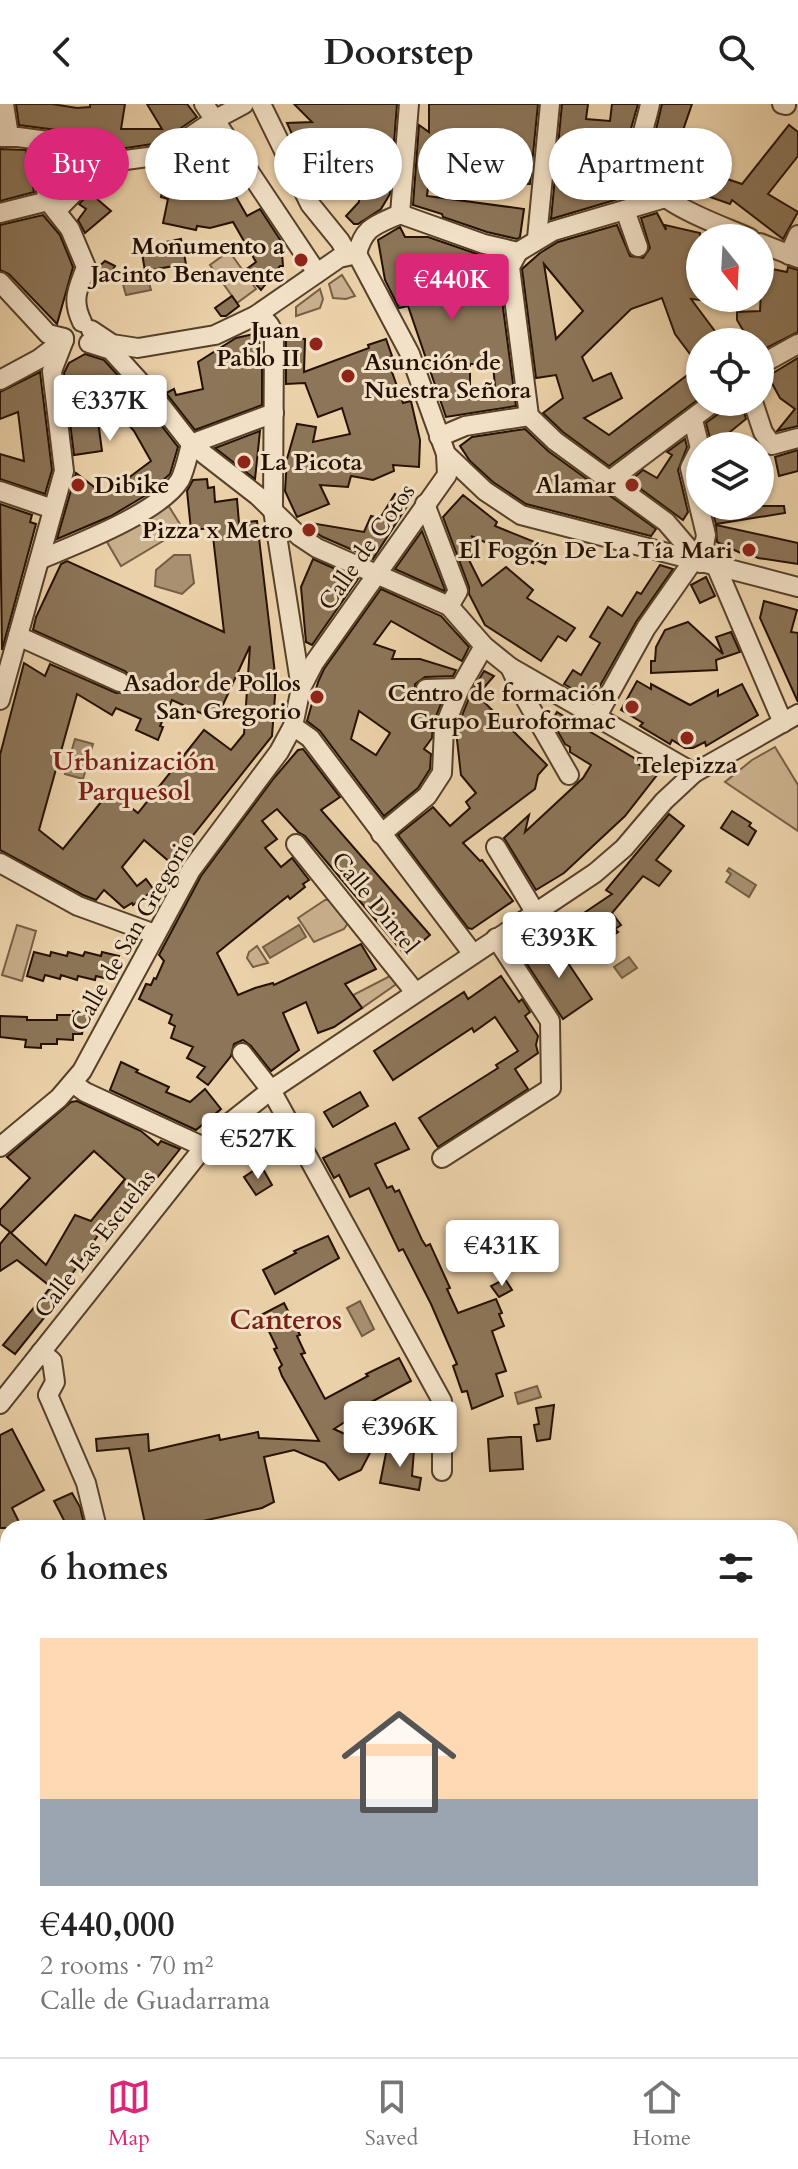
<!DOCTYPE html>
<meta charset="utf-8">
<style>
body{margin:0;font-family:Cardo,serif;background:#f2f2f2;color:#222;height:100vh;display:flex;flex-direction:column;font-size:30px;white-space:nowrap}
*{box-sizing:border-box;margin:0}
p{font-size:26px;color:#767676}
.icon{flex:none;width:44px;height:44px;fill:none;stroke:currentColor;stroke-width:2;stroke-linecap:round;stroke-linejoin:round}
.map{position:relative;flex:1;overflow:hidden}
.sheet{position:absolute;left:0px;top:1416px;width:798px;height:538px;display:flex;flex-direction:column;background:#fff;border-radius:24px 24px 0 0;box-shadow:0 2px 6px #0004}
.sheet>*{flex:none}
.guide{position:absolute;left:24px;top:24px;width:750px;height:72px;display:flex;gap:16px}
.needle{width:52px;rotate:162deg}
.buttons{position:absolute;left:686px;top:120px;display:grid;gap:16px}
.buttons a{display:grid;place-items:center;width:88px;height:88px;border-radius:50%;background:#fff;box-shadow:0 2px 6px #0004;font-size:40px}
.price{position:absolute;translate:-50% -68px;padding:0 18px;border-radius:8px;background:#fff;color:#222;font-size:26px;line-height:52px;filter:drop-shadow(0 2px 4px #0008)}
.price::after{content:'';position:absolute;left:50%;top:48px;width:24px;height:18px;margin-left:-12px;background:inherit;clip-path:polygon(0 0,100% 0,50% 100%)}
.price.current{background:#db2777;color:#fff}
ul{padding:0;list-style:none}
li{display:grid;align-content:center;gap:16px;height:424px;padding:0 40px}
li+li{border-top:2px solid #e0e0e0}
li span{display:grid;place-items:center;height:248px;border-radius:0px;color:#555}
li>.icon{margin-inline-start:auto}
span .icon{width:144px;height:144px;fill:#fffc;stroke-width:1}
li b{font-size:34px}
h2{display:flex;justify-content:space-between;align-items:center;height:96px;padding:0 40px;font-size:34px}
.pill{padding:0 28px;border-radius:36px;background:#fff;box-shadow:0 2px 6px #0004;font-size:28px;line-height:72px}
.pill.current{background:#db2777;color:#fff}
header{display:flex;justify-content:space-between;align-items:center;height:104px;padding:0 40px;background:#fff;font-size:36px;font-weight:700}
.dock{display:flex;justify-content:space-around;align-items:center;height:112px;border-top:2px solid #e0e0e0;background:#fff;font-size:22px;color:#767676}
.dock a{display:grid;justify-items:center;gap:4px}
.dock .current{color:#db2777}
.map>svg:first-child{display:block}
.green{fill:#c9b08c;stroke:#776046;stroke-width:2}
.water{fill:#a89070;stroke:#745d43;stroke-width:2}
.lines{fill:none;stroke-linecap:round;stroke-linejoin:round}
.stream{stroke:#745d43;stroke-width:5}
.building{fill:#8c7558;stroke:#251100;stroke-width:2;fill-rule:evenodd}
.minor-casing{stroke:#56412a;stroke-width:22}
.major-casing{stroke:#251100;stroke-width:28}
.minor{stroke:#f2e1c7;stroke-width:18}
.major{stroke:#ebd1a9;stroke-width:24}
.poi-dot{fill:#8f2418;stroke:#f2e1c7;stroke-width:3}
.labels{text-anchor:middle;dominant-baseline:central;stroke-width:6;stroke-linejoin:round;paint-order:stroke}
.poi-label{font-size:24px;font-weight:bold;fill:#251100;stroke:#f2e1c7;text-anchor:end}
.street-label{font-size:24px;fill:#251100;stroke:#f2e1c7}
.neighbourhood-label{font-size:26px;font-weight:bold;fill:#7a1f14;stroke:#f2e1c7}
.quarter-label{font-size:28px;font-weight:bold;fill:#7a1f14;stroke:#f2e1c7}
</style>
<header><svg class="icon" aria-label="back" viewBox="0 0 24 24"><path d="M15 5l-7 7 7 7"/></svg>Doorstep<svg class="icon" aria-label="search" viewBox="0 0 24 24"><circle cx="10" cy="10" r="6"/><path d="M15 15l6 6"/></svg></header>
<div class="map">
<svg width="798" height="1953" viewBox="0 0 798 1953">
<rect width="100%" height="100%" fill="#ebd1a9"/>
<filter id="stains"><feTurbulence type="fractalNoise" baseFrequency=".0025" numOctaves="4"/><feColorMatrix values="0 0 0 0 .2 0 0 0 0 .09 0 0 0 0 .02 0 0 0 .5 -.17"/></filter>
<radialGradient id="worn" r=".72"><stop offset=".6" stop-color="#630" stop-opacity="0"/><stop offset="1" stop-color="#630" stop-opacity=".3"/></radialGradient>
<g class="green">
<path d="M229,147L256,185L237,199L210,161Z"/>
<path d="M342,171L355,192L346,195L333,194L329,180Z"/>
<path d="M320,185L323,195L320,204L296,212V203Z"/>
<path d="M168,401L183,425L121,462L107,438Z"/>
<path d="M775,643L798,681V727L725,678L752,656Z"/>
<path d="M325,796H332L350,816L344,825L314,838L298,814Z"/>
<path d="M17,821L36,827L22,877L2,871Z"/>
<path d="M257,842L268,859L253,863L247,854L249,848Z"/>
<path d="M394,870L397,878L395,881L362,904L353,891Z"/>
</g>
<g class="water">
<path d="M147,172L151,186L126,191L122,177Z"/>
<path d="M174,451H190L194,479L182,490L155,482L156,466Z"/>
<path d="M75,635L93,640L83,675L65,670Z"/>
<path d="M729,764L756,781L749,793L726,778L731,770L727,767Z"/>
<path d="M299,821L306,833L270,854L263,843Z"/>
<path d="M629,853L637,864L622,874L614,863Z"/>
<path d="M360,1197L374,1225L362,1232L347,1204Z"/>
<path d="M537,1282L541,1293L518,1300L515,1289Z"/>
</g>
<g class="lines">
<g class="stream">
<path d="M0,1794L8,1799"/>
<path d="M306,1946L353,1948L363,1953"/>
</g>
</g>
<g class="building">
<path d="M16,0H52L77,4L90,3V0H125L121,25H162L147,0H187L197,13L159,39L113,46L102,42L87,30L19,21Z"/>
<path d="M294,0H397L394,38L360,36L359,76L339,80L318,89L287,19L312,18Z"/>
<path d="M429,0H538L530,80L429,76L427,92L524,105L520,133L517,135L487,128L443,113L442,110L413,101L419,21L429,28Z"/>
<path d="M562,0H588L586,15L610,17L612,0H638L630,28H625L623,49L632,74L642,88L551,115Z"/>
<path d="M662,0H692L678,41L694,48L689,62L742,80L789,21L798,28V52L768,90L798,108L783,135L732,96L730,100L682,83L681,87L666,77L656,66L654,52L655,30Z"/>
<path d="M204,37L247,112L260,105L281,137L283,162H280L261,186L244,167L256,158L233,118L210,124L197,122L196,126L163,119L168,95L161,93L165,75L180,72L177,63L191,57L187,49Z"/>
<path d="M0,45L26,46L34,88L0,97Z"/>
<path d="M52,50L80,53L84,58L58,87Z"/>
<path d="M360,81L390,87V90L381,105L358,120H354L346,112L359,98Z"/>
<path d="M90,89L111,107L85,129L78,116L86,105L79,100Z"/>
<path d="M657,109L666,126L665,121L700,129V196L691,195L723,238H700V294L609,362L563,328L543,309L563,294L556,271L536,274L522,165L540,149L558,138L617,121L630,152L643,154L650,144L641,114ZM544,160L583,207L556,235ZM662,194L675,230L699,262L609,331L584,314L622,294L611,269L593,277L582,253L631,205Z"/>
<path d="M43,111L60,131L73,163L57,220L9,170L0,166V121Z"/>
<path d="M400,123L405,133H428L483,152L461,160L470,192L498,166L516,302L446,313L408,202L399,204L385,176L378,136ZM470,260H493L496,294L470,295Z"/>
<path d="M181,135L186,160L145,167L141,143Z"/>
<path d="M105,157L115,162L106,178L95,173L97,164Z"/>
<path d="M762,163L787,168L788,163L798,166V228L760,247V238H750L737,216V208L760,207Z"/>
<path d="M232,192L239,202L226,212H221L215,204Z"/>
<path d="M258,229L262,260V301L195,326L166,289L174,285L176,291L203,285L198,258L236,234Z"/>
<path d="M286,234L305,235L304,268L369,244L368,241L386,235L392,252L387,254L403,299L411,297L420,336L419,363L393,361L394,367L373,376L351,372L348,383L320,381L329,400L297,413L285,387L287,355L297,320L316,323L313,338L350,330L342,304L318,313L305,279L286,280Z"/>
<path d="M85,250L104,256L150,307L178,343L170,370L148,390L111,412L57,435L76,369L102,389L123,378L151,357L134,327L93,279L102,347L74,351L64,269L69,259Z"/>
<path d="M798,254V322L777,327L795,305L780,294L768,272Z"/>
<path d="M40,268L52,366L45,390L0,375V350L24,357L18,308L0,315V288Z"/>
<path d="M726,298H741L746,315L725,332L729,342H712L706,319L722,307Z"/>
<path d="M525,325L548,347L656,425L651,432L526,400L493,378L470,357L460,342L472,333Z"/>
<path d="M260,327L255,375L215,344Z"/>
<path d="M685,335L687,343L678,366L688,408L683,416L630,377L643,366L657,374L672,351L667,348Z"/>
<path d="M798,346V367L779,372L775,353Z"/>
<path d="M207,375L208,384L214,383L215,398L237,395L239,419L257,417L276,578L272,632L171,759L144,736L122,763L137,782L146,775L154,786L133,801L132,799L124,804L104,786L96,796L83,791L0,746V651L24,559L45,572L50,560L116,589L126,588L131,582L130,572L125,567L33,526L36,513L61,460L67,457L224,528L212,424L191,426L187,387L193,376ZM250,542L244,630L231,646L204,626L138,709L110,687L63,745L39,726L77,590L112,611L116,604L141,615L136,626L158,636L163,623L160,622L172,596L216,616Z"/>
<path d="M395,390L409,399L373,455L323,433L308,424L311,419L364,428L371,412L379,414L382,411Z"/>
<path d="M463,391L497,418L495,422L552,445L545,460L534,455L533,459L471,432L480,440L469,456L482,482L506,463L533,486L527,494L575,524L566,537L558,532L541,557L485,521L469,490V483L443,413Z"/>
<path d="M0,400L32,411L30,418L36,420L2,546Z"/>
<path d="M711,402H784L785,409L716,420Z"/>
<path d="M716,421L798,439V460L758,454L746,448L743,450L717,438Z"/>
<path d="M422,427L445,486L444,487L395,465Z"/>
<path d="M313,455L358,475L312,541L306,538L301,483Z"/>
<path d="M660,461L673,465L636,518L592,596L564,580L573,566L581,571L600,539L590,533L608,503L622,512L637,488L641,490Z"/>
<path d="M706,473L715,492L700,499L691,481Z"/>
<path d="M381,485L441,512L469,543L462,557L391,517L374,540L395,547L392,555H420L456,566L453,572L425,573L415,580V591L420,595L442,597L433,620L432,634L424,645L431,650L430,665L418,684L384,712L320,627L307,617L318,578L324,565ZM359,607L390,629L376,651L351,635Z"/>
<path d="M764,497L797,506L791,528L798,529V598L760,514Z"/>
<path d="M688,518L723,550L716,533L731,528L740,548L716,556L717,566L651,569V557H655L656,543L665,526Z"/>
<path d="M484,567L494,572L473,596L483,597L547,661L538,671L535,685L463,739L480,757L482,756L513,797L472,825L468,824L398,731L433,703L450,722L470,704L466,698L476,689L461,671L456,627L471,589Z"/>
<path d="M637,577L651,585V580L690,601L718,586V592L742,580L758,611L706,642L705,638L693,644H685L672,636L670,640L640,622L643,619L621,606Z"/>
<path d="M557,608L639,657L638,660L657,671L625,712L564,769L536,786L504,734L529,711L525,728L583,674L591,661L570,648V643L565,640L552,617Z"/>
<path d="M303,645L340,693L321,706L430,831L406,852L305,732L298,728L277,705L262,717L277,735L265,744L281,763L292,754L309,776L303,780L305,783L290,795L288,792L274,803L217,849L238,891L255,884L273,879L274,881L361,840L376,865L345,880L362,904L334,923L318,929L306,898L283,909L299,946L271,967L251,942L243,936L234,940L231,952L208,981L197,973L205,963L187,954L193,943L171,934L175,922L169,919L172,911L139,895L146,880L151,881L154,874L156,875L164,857L159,851L201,772L274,674L298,646Z"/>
<path d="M732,707L751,719L749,722L756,727L748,741L721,724Z"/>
<path d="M669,710L684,722L656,756L671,767L659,782L643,772L612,809L621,821L615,825L618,828L597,842L594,838L589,842L572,817L612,790L606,786Z"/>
<path d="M554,838L592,895L563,915L525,857Z"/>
<path d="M34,848L50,852L51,848L67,852L68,848L83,852L85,848L101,852L102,848L119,852L112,876L96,872L95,876L78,872L77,876L61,871L60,875L45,871L43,877L27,872Z"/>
<path d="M501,872L519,898L522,895L530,908L525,912L538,932L536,941L538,949L515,965L528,985L438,1043L419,1014L498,964L496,961L518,947L495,913L474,928L472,924L393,976L374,947L464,888L468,895Z"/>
<path d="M73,907H87L88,920L83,924L82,930H73V936L57,935V940H41V944L25,943L26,936L0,933V912L27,913V916H57V911H73Z"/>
<path d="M121,958L138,966L136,968L169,983L166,988L190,998L205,985L221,1005L196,1026L110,986Z"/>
<path d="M360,988L368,1002L333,1023L324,1008Z"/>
<path d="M77,997L141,1027L158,1041L161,1037L180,1045L110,1133L101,1127L68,1176L72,1179L15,1250L3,1241L51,1183L17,1156L0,1167V1140L10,1128L0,1120V1106L30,1074L7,1053L71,998ZM94,1047L125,1075L91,1117L75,1111L46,1161L11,1129Z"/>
<path d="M395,1019L409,1045L375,1060L387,1084L392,1082L395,1088L399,1086L422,1136L426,1142L430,1140L450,1184L447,1185L458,1209L496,1195L502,1209L499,1210L504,1222L492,1227L506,1267L496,1270L503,1292L472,1305L467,1287L462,1288L453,1262L457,1260L431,1200L403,1145L399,1147L369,1084L350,1093L339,1071L334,1074L323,1054Z"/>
<path d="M259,1063L261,1066L263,1065L272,1081L256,1091L244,1073Z"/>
<path d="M328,1132L339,1154L275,1190L263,1166L296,1149L294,1147Z"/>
<path d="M505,1175L512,1186L499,1193L491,1182Z"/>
<path d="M284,1199L300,1231L297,1232L305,1249L301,1250L325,1295L368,1272L366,1270L399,1254L411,1277L358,1305H365L334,1325L373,1343L361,1366L339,1376L325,1359L294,1346L264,1353L274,1398L262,1404L171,1424H146L129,1344L97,1347L96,1335L148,1330L149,1347L219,1331L220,1336L258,1328L259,1334L319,1337L282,1272L279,1264L282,1261L274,1245L277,1244L261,1211Z"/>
<path d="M554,1301L550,1335L537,1337L534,1321L539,1320L536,1304Z"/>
<path d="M412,1306L430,1307V1333L407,1332L408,1311H412Z"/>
<path d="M12,1325L44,1386L12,1404L22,1424H0V1331Z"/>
<path d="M510,1333H521L523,1365L490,1367L488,1335Z"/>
<path d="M387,1344L414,1346L412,1372L421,1374L419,1386L380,1379Z"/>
<path d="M72,1389L80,1403L85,1424H68L54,1397Z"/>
</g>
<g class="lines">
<g class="minor-casing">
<g id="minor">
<path d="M4,0L9,32"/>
<path d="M204,0L317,169"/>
<path d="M261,0L310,100L340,137L348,151"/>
<path d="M650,0C647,16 638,38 639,55C642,97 717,119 750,134"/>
<path d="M782,0L786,1"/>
<path d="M0,33H18L85,42L103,59"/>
<path d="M37,37L48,97L70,125L86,163C78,185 71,195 82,218"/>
<path d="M625,106L638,143"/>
<path d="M56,107L103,59L163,51L216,15L244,0"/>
<path d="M0,109L48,97"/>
<path d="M400,110L484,140L518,148L553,127L665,94"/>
<path d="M400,110L409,0"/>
<path d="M537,134L550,0"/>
<path d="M760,139L798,154"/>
<path d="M518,148L510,163L529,312L555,337L666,418L701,459"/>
<path d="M357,150L410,250L446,350L485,387L521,411L798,483"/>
<path d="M357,150C364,122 376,121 400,110"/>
<path d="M789,151L798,131"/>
<path d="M0,178L48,230L64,234"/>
<path d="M255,212C266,215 271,220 274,232L273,406L301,584"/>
<path d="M91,226L112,240L138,244L215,231L255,212L339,154L357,150"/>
<path d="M89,239L111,246L159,299L191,340L258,392L299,432L317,444L449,502L484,542L510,563L694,669"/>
<path d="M760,261L798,240"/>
<path d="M0,276L39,255L64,236"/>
<path d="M753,298L763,328L772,341L798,334"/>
<path d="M693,316L700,344L690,364L706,431L701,459"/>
<path d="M439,333L465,322L529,312"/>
<path d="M609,377L714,298"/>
<path d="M0,387L53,405"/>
<path d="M425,400L458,487L449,502"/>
<path d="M41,455C77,440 159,409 180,376C185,366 188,351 191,340L274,309"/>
<path d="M716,462L783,619"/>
<path d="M18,532L120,578"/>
<path d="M510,563L522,589L569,671"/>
<path d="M426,585L460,584"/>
<path d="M0,596L64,367L52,267L64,236"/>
<path d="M596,614L646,524L693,457"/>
<path d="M293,622L310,634L473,850"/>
<path d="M381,730L427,692L442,669L444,624L460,584L484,542"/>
<path d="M296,740L415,888"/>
<path d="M496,743L535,808"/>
<path d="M0,759L78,802L155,830"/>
<path d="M242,949L271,986L442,1297V1367"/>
<path d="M74,980L85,988L204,1043"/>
<path d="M0,1043L59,994L82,967L191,766L279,648L293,622L301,584L314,559L447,371L446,350"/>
<path d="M442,1054L551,984L550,917L496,834"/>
<path d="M41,1248L52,1257L55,1278L48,1291"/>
<path d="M48,1291L86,1379L97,1424"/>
<path d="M0,1300L204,1043L223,1024L271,986L595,769L624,744L664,697L694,669L798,610"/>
<path d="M0,1492L8,1508"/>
<path d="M0,1642L8,1638"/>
<path d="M228,1946L231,1953"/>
</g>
</g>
<g class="major-casing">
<g id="major">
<path d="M0,1850H8"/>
<path d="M452,1946L458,1953"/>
</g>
</g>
<use href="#minor" class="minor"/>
<use href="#major" class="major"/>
</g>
<g class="poi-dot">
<circle cx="301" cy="156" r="8"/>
<circle cx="316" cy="240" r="8"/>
<circle cx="348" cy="272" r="8"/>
<circle cx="244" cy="358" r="8"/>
<circle cx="78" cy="381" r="8"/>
<circle cx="632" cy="381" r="8"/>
<circle cx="309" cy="426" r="8"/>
<circle cx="749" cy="446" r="8"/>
<circle cx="317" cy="593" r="8"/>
<circle cx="632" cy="603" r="8"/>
<circle cx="687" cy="634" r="8"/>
</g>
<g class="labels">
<g class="poi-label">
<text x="285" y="142">Monumento a<tspan x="285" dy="28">Jacinto Benavente</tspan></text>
<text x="300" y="226">Juan<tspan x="300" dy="28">Pablo II</tspan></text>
<text x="364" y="258" text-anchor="start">Asunción de<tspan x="364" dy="28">Nuestra Señora</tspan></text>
<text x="260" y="358" text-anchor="start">La Picota</text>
<text x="94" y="381" text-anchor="start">Dibike</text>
<text x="616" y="381">Alamar</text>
<text x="293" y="426">Pizza x Metro</text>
<text x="733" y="446">El Fogón De La Tía Mari</text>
<text x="301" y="579">Asador de Pollos<tspan x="301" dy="28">San Gregorio</tspan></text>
<text x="616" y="589">Centro de formación<tspan x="616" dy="28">Grupo Euroformac</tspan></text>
<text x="687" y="661" text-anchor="middle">Telepizza</text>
</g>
<g class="street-label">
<text transform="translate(367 443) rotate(-55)">Calle de Cotos</text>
<text transform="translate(375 799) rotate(51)">Calle Dintel</text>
<text transform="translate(133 828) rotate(-60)">Calle de San Gregorio</text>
<text transform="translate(95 1140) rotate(-52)">Calle Las Escuelas</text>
</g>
<g class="neighbourhood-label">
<text x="134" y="657">Urbanización<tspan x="134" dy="30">Parquesol</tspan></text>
</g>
<g class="quarter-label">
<text x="286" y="1216">Canteros</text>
</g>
</g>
<rect width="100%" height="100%" filter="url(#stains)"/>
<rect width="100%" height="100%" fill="url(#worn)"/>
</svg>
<div class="buttons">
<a><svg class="needle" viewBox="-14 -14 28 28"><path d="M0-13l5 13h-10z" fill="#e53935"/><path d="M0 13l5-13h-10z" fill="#767676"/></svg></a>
<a><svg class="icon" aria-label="locate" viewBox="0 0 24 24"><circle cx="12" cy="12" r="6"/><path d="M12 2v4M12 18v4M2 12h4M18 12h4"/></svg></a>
<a><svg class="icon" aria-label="layers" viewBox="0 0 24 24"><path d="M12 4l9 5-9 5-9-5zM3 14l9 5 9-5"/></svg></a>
</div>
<b class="price current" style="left:452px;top:218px">€440K</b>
<b class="price" style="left:110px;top:339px">€337K</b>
<b class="price" style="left:559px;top:876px">€393K</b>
<b class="price" style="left:258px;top:1077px">€527K</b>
<b class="price" style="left:502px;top:1184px">€431K</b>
<b class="price" style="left:400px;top:1365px">€396K</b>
<div class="guide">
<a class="pill current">Buy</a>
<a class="pill">Rent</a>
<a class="pill">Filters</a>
<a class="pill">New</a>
<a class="pill">Apartment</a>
</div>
<section class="sheet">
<h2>6 homes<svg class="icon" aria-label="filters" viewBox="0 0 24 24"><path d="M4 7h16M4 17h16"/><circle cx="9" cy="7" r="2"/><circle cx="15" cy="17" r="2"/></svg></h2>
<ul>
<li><span style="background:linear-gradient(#ffd9b3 65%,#9aa5b1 0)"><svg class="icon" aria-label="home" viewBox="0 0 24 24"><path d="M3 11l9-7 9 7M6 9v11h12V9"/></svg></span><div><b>€440,000</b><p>2 rooms · 70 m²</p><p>Calle de Guadarrama</p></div></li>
</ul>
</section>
</div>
<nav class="dock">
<a class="current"><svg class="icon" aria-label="map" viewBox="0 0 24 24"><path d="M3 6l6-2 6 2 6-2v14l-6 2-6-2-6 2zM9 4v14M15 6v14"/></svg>Map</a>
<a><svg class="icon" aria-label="saved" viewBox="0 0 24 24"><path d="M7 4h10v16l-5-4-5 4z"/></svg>Saved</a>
<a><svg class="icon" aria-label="home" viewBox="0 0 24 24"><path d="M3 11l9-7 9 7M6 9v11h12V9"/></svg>Home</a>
</nav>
